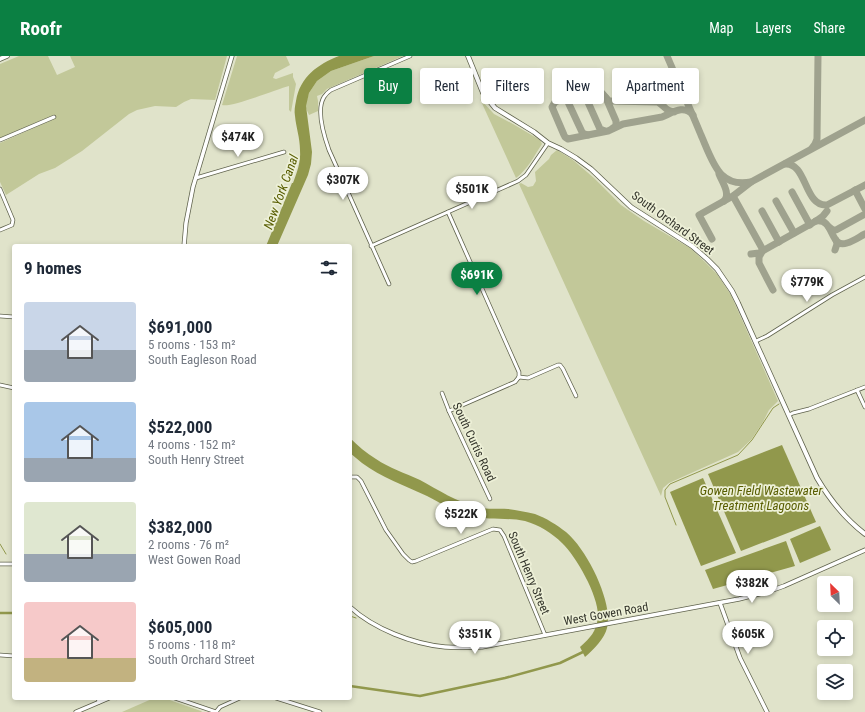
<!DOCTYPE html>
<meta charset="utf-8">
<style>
body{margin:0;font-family:"Roboto Condensed",sans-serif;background:#f2f2f3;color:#1f2937;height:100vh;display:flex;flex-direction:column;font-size:15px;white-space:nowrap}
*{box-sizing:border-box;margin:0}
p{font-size:13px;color:#747a83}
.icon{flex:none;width:22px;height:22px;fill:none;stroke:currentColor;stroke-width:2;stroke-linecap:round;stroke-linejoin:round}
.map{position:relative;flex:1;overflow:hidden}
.details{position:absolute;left:12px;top:188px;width:340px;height:456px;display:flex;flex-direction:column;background:#fff;border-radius:4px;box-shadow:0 2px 6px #0003}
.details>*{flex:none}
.top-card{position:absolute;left:364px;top:12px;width:380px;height:36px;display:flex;gap:8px}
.needle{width:26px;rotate:336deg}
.fabs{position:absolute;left:817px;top:520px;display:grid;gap:8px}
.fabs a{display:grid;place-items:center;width:36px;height:36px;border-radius:4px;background:#fff;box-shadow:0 2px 6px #0003;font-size:20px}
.price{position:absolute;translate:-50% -34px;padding:0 9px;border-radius:14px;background:#fff;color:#222;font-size:13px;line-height:26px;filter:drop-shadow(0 1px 2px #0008)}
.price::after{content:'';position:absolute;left:50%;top:24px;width:12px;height:9px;margin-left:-6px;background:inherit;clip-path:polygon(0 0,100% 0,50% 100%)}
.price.on{background:#0b8043;color:#fff}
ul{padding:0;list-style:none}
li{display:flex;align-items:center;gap:12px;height:100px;padding:0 12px}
li span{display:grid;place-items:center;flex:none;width:112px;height:80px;border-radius:4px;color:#555}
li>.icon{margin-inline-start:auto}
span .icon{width:48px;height:48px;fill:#fffc;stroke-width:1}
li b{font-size:17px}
h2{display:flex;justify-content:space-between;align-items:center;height:48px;padding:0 12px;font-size:17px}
.pill{padding:0 14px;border-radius:4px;background:#fff;box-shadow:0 2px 6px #0003;font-size:14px;line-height:36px}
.pill.on{background:#0b8043;color:#fff}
header{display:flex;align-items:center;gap:24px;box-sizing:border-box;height:56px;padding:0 20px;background:#0b8043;color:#fff}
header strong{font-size:19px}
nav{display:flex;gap:22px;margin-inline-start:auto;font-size:14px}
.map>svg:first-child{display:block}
.green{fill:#c2c899}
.water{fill:#91984c}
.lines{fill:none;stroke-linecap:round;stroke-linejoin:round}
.stream{stroke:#91984c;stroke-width:1}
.canal{stroke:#91984c;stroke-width:2.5}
.taxiway{stroke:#9fa28e;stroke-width:7}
.minor-casing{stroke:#5f624c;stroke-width:4.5}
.tertiary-casing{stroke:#5f624c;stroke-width:5}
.secondary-casing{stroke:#5f624c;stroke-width:5.5}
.minor{stroke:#fff;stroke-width:3}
.tertiary{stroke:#fff;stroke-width:3.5}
.secondary{stroke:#fff;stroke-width:4}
.labels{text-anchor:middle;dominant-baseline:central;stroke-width:3.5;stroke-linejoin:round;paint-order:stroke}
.street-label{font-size:12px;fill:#33342b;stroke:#edf0d7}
.water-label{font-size:13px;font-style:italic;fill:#585d00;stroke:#edf0d7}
</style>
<header>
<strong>Roofr</strong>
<nav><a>Map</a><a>Layers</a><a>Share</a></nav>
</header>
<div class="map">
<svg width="865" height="656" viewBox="0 0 865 656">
<rect width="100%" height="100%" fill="#e0e3ca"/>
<g class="green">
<path d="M19,0H48L57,19L75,11L70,0H227L215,44L191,43L184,46L176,51L155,50L137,54L129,58L82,95L55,112L39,118L6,139L0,126V87L56,62L54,59L0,82V8Z"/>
<path d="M237,0H286L290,9L275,17L273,22L276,23L293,17V21L296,28L291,56L289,54V30C277,33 231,52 222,49Z"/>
<path d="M374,0H403L327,33L322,38L317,40L318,45V55L309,59L305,50L309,37L317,25L331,15Z"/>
<path d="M480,43L494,58L513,68L540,84L542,88C534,100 528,113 516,122Z"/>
<path d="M557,94L573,104L594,122L621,149L644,165L690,192L704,205L717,218L731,239L778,345L769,354L763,366L751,384L738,396L669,427L663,432L661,440L519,128L521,127L528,131L533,130L536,125L535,116L549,103L551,99Z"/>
<path d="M154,642H164L201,655L202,656H122Z"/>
</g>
<g class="water">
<path d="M339,0H374L331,15L317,25L309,37L306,50L312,96L311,108L308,119L277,190H266L283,149L292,127H293C297,116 301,106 300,94C300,82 296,71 295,60C294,55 295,50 296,45C300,21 318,8 339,0Z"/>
<path d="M350,382C358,390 366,397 376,403C389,412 405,417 420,424C438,434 457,446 478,451C488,454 498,452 508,453C517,454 526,456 535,458C546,462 557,469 566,476C586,493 606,534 608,559L607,561H608C608,565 608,568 607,572C605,582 593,594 585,601L580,591C591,581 596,576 598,561H599L600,560L598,559C598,539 576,500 562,487C552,477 539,469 525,465C506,461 487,465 468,459C454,455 440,447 427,440C405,430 381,421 362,407C358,404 354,400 350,397Z"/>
<path d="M782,389L816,466L741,495L708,418Z"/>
<path d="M703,422L736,497L701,510L670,436Z"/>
<path d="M820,470L831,494L800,507L790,483Z"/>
<path d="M786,485L795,510L713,533L705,514Z"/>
</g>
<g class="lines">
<g class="stream">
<path d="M676,469L665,441V434L670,428L738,399L752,384L773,352L779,348"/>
<path d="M0,488L6,498"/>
<path d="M12,510L14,512"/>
<path d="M350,560L356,562"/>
</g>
<g class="canal">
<path d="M0,557H14"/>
<path d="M350,630L420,640L505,622L560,607L585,595"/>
</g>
<g class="taxiway">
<path d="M667,0C678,26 690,52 701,79C706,90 713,111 722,119C730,127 740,128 751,126"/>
<path d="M593,36L588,39L587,44L600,73L605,75"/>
<path d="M571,39L569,41L568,46L582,76L584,78L588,79"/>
<path d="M606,42L616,65V70L613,72"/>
<path d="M674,56C666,56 664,49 658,46L611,45L608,44L602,37L580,36H577L555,46L552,51L564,79L565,81L568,83L608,75L623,68L662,61C672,57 684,48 693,59"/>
<path d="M812,92L815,88L817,83L818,0"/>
<path d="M785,108C807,106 804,151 827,149L865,129"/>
<path d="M719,118C722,126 731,138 724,145"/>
<path d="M855,134L865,153"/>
<path d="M792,136L810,169"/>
<path d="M776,145L794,177"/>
<path d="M762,155L779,186"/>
<path d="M816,165C835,162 829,193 847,187C854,185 859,181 865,178"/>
<path d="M829,171L833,174H836L865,158"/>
<path d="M712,183L699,159L733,140"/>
<path d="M835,194L837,188L836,184"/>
<path d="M751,198L759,197L816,165L823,160L827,155"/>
<path d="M773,234L759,207V201L763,194L733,140L751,126L865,64"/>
</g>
<g class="minor-casing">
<g id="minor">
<path d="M0,84L54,61"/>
<path d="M196,122L284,96"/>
<path d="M0,133L13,164L12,169L0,174"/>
<path d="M448,156L519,316V321"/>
<path d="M371,190L518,125L526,119L548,87"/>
<path d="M389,228L329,94C324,80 316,54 324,41C326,38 328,36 331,34L410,0"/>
<path d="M0,260L14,261"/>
<path d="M756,285L767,280L832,239L865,221"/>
<path d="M519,321L528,322L558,309H560L563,313L576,340"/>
<path d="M0,329L14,332"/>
<path d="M857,334L865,351"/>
<path d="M442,337L449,355L490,443"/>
<path d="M449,355L515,326L519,321"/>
<path d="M789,359L793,357L809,353L865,331"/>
<path d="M350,421H357L361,425L386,474L403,498L409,504L412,506L416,505L493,473L500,474L504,480L545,579"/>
<path d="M0,508H14"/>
<path d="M0,599L14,600"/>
<path d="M98,642L99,646"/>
<path d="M175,642L216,656"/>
<path d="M276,642L320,656"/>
<path d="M216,656L220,651L240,642"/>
</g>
</g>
<g class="tertiary-casing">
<g id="tertiary">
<path d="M184,190L186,167L193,131L232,0"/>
<path d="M720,547L740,602L767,656"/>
<path d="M350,551C374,573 413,588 445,591C457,592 470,591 482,591L739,543L767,536L784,530L865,494"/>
<path d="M76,656L109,642"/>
</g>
</g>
<g class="secondary-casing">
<g id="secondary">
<path d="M468,0L483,37L495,52L534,76L548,87L561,93L576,102L591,113L631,151L692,190L707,203L717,213L732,235L738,247L817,422C830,444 844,462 865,478"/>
<path d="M0,3L7,0"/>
</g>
</g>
<use href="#minor" class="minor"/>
<use href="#tertiary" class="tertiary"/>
<use href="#secondary" class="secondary"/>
</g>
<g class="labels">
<g class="street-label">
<text transform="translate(673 167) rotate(36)">South Orchard Street</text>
<text transform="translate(474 386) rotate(65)">South Curtis Road</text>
<text transform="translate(529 517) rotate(67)">South Henry Street</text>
<text transform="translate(606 558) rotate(-10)">West Gowen Road</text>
</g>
<g class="water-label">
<text transform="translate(281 136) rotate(-70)">New York Canal</text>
<text x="761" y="434">Gowen Field Wastewater<tspan x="761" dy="15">Treatment Lagoons</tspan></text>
</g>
</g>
</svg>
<div class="fabs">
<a><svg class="needle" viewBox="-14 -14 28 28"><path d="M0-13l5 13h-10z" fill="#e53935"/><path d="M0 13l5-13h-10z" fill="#747a83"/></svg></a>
<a><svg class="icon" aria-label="locate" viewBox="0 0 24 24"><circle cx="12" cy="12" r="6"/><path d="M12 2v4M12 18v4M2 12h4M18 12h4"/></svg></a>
<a><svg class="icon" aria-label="layers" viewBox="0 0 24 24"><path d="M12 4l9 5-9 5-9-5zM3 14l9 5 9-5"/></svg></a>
</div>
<b class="price" style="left:238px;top:102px">$474K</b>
<b class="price" style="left:343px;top:145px">$307K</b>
<b class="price" style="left:472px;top:154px">$501K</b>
<b class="price on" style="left:477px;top:240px">$691K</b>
<b class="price" style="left:807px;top:247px">$779K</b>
<b class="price" style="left:461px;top:479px">$522K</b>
<b class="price" style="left:752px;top:548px">$382K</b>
<b class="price" style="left:475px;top:599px">$351K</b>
<b class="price" style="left:748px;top:599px">$605K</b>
<div class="top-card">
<a class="pill on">Buy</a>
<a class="pill">Rent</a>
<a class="pill">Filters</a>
<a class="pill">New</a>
<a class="pill">Apartment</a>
</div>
<section class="details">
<h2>9 homes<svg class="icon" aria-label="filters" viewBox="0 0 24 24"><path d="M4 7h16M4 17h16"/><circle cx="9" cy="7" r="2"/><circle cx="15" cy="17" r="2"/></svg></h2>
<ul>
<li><span style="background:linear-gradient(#c9d6e8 60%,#9aa5b1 0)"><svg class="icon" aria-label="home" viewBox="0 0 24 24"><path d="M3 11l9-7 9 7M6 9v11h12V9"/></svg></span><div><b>$691,000</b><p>5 rooms · 153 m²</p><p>South Eagleson Road</p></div></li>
<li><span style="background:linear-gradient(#a9c7e8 70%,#9aa5b1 0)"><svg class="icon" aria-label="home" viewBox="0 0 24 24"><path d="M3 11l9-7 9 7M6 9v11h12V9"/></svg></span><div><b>$522,000</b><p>4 rooms · 152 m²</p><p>South Henry Street</p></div></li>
<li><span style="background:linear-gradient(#dfe7d0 65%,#9aa5b1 0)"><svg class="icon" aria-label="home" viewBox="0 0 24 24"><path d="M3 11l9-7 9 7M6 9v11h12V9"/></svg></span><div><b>$382,000</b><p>2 rooms · 76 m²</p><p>West Gowen Road</p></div></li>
<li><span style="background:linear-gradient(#f6c9c9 70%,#c2b280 0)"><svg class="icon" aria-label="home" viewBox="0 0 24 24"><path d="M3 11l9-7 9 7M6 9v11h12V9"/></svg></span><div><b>$605,000</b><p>5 rooms · 118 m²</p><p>South Orchard Street</p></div></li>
</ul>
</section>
</div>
